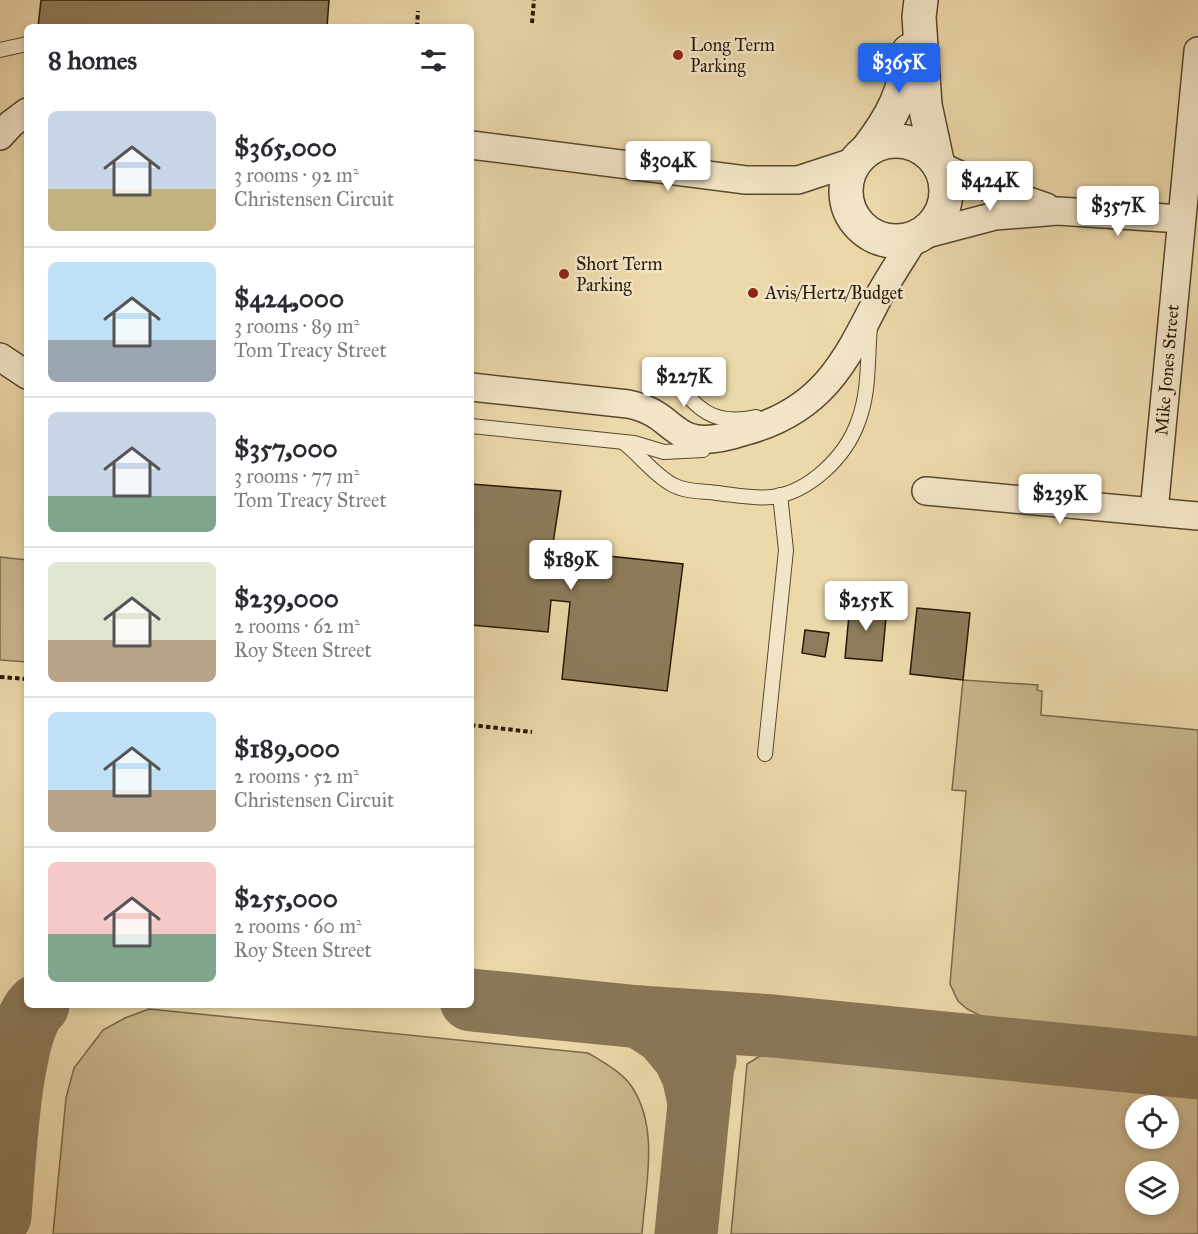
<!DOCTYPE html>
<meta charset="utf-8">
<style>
body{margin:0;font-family:"IM FELL Great Primer",serif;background:#f2f2f3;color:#2b2b33;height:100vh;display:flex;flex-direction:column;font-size:22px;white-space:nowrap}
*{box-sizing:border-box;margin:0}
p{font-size:20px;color:#7c7c81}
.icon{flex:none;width:33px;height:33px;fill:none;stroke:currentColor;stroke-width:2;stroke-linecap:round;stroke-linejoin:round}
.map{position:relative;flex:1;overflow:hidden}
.drawer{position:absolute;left:24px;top:24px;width:450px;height:984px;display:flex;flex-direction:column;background:#fff;border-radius:9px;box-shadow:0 3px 9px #0003}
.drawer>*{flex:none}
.controls{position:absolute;left:1125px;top:1095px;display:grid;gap:12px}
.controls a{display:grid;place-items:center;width:54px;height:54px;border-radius:50%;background:#fff;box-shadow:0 3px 9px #0003;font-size:30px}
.price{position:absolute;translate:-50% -51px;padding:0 14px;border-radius:6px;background:#fff;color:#222;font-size:20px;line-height:39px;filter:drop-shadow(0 2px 3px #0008)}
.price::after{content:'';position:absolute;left:50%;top:36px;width:18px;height:14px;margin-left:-9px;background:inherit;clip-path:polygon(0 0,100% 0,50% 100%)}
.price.active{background:#2563eb;color:#fff}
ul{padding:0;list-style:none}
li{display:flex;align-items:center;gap:18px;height:150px;padding:0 24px}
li+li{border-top:2px solid #e1e1e2}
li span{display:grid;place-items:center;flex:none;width:168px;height:120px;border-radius:9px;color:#555}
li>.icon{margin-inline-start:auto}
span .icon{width:72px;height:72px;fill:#fffc;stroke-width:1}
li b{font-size:26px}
h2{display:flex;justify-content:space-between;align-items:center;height:72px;padding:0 24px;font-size:26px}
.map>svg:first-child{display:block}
.green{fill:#cbb88e;stroke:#79684a;stroke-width:1.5;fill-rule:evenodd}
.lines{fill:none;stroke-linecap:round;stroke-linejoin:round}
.taxiway{stroke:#8a7858;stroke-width:63}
.building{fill:#8d7c5b;stroke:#271706;stroke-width:1.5}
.service-casing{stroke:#58482f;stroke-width:16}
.minor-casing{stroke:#58482f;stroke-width:30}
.tertiary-casing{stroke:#58482f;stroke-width:36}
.path{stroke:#271706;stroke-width:4;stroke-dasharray:4.5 3;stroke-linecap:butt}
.service{stroke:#f3e6c8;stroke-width:14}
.minor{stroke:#f3e6c8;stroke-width:27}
.tertiary{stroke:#f3e6c8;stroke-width:33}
.poi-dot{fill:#8f2418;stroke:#f3e6c8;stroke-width:2}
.labels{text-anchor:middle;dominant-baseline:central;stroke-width:5;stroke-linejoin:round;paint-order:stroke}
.poi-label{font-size:18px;fill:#271706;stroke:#f3e6c8;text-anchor:start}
.street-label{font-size:18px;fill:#271706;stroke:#f3e6c8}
</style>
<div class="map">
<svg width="1198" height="1234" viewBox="0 0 1198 1234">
<rect width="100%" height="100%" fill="#ecd9aa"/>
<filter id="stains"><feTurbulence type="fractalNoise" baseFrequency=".00333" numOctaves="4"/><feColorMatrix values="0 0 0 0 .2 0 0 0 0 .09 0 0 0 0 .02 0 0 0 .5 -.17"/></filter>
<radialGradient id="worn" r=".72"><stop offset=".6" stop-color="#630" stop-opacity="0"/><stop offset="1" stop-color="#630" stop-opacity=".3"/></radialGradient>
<g class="green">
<path d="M0,557L27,560V662L0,660Z"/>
<path d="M963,680L1038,685L1037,690L1042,691L1041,715L1198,730V1050L1010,1031L967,1009L958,1001L950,984L966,791L952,790Z"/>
<path d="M149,1009L588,1053C603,1062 622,1072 632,1087C660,1129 645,1188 642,1234H53L66,1098L74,1068L103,1030L125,1018Z"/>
<path d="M778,1050C918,1053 1058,1072 1198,1086V1234H731L747,1064L760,1056ZM1136,1106H1168V1138H1136ZM1136,1172H1168V1204H1136Z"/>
</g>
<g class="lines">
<g class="taxiway">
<path d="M471,1000L640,1017L665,1033L684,1056L693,1075L699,1102"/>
<path d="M640,1017L773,1026L1198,1068"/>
<path d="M0,1216C4,1174 9,1029 38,1005"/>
<path d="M686,1234L703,1064L705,1060"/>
</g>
</g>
<g class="building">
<path d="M41,0H329L327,27H38Z"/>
<path d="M471,484L561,491L552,550L683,564L667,691L562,679L570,602L551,600L548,632L471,625Z"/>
<path d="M850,604L887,607L882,661L845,658Z"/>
<path d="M917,608L970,613L963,680L910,674Z"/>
<path d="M805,630L829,633L825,657L802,653Z"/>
</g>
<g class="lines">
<g class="service-casing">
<g id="service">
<path d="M0,50L27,44"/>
<path d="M670,375C696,407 711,427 756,417"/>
<path d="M471,426L634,443L664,452L703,450"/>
<path d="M624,443C641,456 654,475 673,485C686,492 702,491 717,493C735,495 754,499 772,497C810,492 846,456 858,422C870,391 867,359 870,327"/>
<path d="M765,754L786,550L780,495"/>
</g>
</g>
<g class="minor-casing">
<g id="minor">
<path d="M0,136L11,124L27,112"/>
<path d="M471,145L746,180H798L856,161"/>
<path d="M940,166L977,183L1046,207"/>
<path d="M919,236L995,216L1058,211L1181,219"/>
<path d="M0,357L27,375"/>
<path d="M471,387L628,404C639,406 649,410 658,416C670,424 681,437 697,439C713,441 731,436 746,431C823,410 846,361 879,296C890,276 903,257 915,237"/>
<path d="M926,491L1198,516"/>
<path d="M1154,511L1198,51"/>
</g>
</g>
<g class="tertiary-casing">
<g id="tertiary">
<path d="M921,0L919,17L925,105L937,161"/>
<circle cx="896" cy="191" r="50"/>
<path d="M867,150C891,119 906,92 909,51"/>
</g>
</g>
<g class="path">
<path d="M532,23L534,0"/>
<path d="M417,27L418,11"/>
<path d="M0,677L27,679"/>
<path d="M471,725L532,732"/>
</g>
<use href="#service" class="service"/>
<use href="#minor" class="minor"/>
<use href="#tertiary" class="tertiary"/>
</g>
<g class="poi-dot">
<circle cx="678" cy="55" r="6"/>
<circle cx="564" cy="274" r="6"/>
<circle cx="753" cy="293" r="6"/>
</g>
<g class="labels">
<g class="poi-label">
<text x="690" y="45">Long Term<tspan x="690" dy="21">Parking</tspan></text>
<text x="576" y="264">Short Term<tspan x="576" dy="21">Parking</tspan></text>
<text x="765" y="293">Avis/Hertz/Budget</text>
</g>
<g class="street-label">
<text transform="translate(1167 370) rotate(-85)">Mike Jones Street</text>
</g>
</g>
<rect width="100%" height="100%" filter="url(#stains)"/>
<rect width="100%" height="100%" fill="url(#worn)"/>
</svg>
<div class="controls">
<a><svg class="icon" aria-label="locate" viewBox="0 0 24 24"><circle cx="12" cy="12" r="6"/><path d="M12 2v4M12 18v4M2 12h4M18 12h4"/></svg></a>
<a><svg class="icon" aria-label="layers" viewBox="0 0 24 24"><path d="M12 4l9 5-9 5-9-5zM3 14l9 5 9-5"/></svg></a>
</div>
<b class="price active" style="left:899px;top:94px">$365K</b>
<b class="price" style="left:668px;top:192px">$304K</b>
<b class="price" style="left:990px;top:212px">$424K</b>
<b class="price" style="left:1118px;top:237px">$357K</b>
<b class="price" style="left:684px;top:408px">$227K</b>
<b class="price" style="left:1060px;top:525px">$239K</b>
<b class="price" style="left:571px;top:591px">$189K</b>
<b class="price" style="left:866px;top:632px">$255K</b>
<section class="drawer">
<h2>8 homes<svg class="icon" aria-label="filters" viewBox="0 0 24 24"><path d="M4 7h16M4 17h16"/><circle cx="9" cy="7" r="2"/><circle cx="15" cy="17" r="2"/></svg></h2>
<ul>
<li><span style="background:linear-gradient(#c9d6e8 65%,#c2b280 0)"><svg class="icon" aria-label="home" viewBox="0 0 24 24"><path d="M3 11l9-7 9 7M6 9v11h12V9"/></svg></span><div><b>$365,000</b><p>3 rooms · 92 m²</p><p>Christensen Circuit</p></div></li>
<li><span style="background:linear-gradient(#bfe0f5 65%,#9aa5b1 0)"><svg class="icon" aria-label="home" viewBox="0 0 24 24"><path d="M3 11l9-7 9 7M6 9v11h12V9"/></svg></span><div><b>$424,000</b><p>3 rooms · 89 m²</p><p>Tom Treacy Street</p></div></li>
<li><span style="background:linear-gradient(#c9d6e8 70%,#7fa58c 0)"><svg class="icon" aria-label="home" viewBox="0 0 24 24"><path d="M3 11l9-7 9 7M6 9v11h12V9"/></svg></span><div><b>$357,000</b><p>3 rooms · 77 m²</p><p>Tom Treacy Street</p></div></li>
<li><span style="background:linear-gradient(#dfe7d0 65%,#b9a48a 0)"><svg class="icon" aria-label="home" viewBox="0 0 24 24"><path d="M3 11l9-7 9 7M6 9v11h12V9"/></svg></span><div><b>$239,000</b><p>2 rooms · 62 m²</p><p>Roy Steen Street</p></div></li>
<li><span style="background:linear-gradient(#bfe0f5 65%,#b9a48a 0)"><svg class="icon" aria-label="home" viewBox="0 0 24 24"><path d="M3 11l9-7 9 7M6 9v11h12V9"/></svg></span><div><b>$189,000</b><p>2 rooms · 52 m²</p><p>Christensen Circuit</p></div></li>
<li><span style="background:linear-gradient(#f6c9c9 60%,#7fa58c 0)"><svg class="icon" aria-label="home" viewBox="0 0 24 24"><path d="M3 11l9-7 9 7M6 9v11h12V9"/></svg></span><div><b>$255,000</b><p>2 rooms · 60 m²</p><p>Roy Steen Street</p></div></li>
</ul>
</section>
</div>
